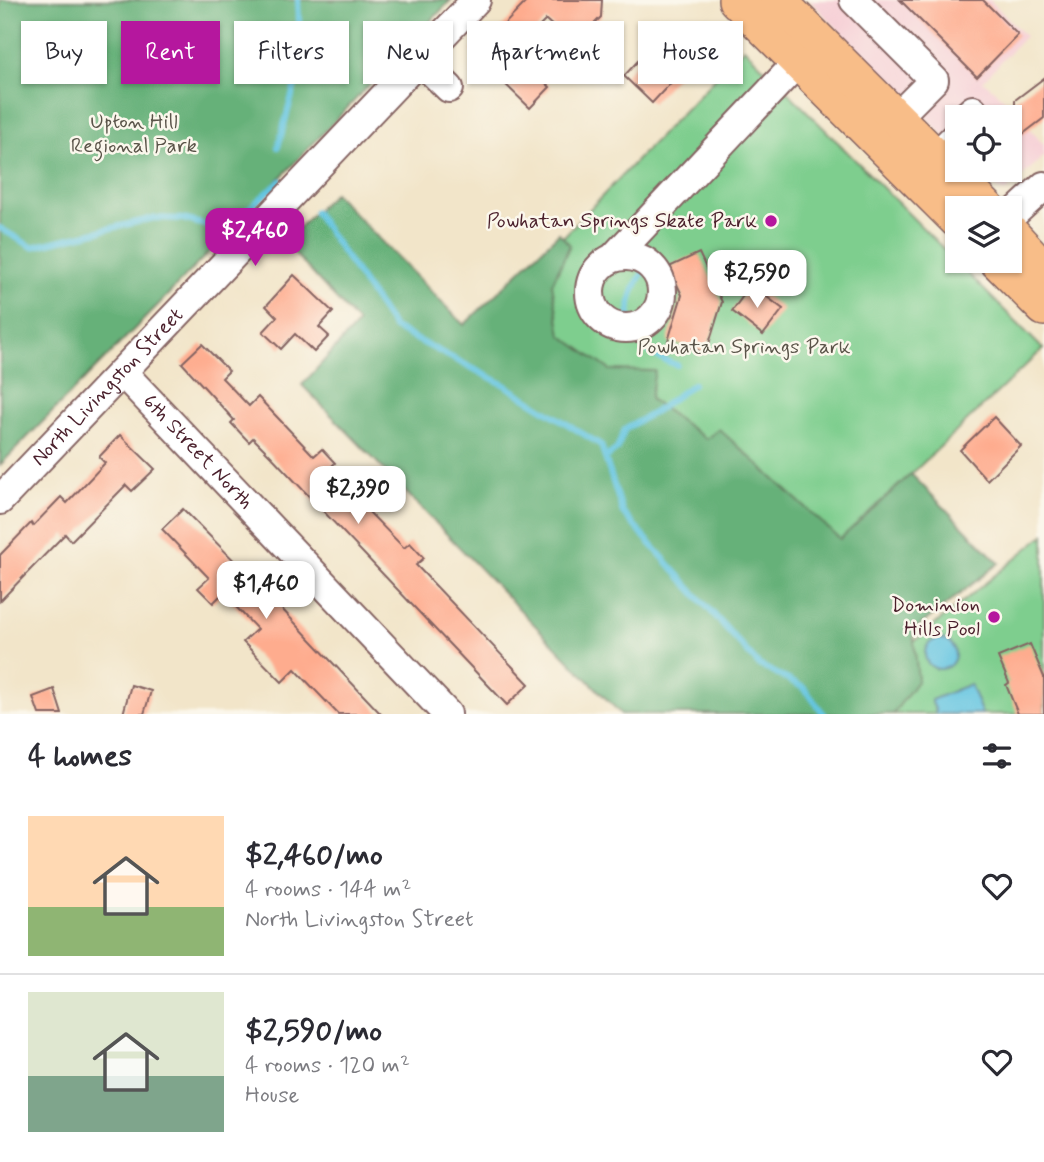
<!DOCTYPE html>
<meta charset="utf-8">
<style>
body{margin:0;font-family:Mynerve,sans-serif;background:#f2f2f3;color:#2b2b33;height:100vh;display:flex;flex-direction:column;font-size:26px;white-space:nowrap}
*{box-sizing:border-box;margin:0}
p{font-size:23px;color:#7c7c81}
.icon{flex:none;width:38px;height:38px;fill:none;stroke:currentColor;stroke-width:2;stroke-linecap:round;stroke-linejoin:round}
.map{position:relative;height:714px;overflow:hidden}
.sheet{display:flex;flex-direction:column;background:#fff;flex:1}
.sheet>*{flex:none}
.banner{position:absolute;left:21px;top:21px;width:1003px;height:63px;display:flex;gap:14px}
.controls{position:absolute;left:945px;top:105px;display:grid;gap:14px}
.controls a{display:grid;place-items:center;width:77px;height:77px;border-radius:0px;background:#fff;box-shadow:0 2px 5px #0004;font-size:35px}
.price{position:absolute;translate:-50% -60px;padding:0 16px;border-radius:14px;background:#fff;color:#222;font-size:23px;line-height:46px;filter:drop-shadow(0 2px 4px #0008)}
.price::after{content:'';position:absolute;left:50%;top:42px;width:21px;height:16px;margin-left:-10px;background:inherit;clip-path:polygon(0 0,100% 0,50% 100%)}
.price.on{background:#b5179e;color:#fff}
ul{padding:0;list-style:none}
li{display:flex;align-items:center;gap:21px;height:175px;padding:0 28px}
li+li{border-top:2px solid #e1e1e2}
li span{display:grid;place-items:center;flex:none;width:196px;height:140px;border-radius:0px;color:#555}
li>.icon{margin-inline-start:auto}
span .icon{width:84px;height:84px;fill:#fffc;stroke-width:1}
li b{font-size:30px}
h2{display:flex;justify-content:space-between;align-items:center;height:84px;padding:0 28px;font-size:30px}
.tag{padding:0 24px;border-radius:0px;background:#fff;box-shadow:0 2px 5px #0004;font-size:24px;line-height:63px}
.tag.on{background:#b5179e;color:#fff}
.map>svg:first-child{display:block}
.built{fill:#f6cfd6}
.green{fill:#7ece8e;stroke:#64765c;stroke-width:2}
.forest{fill:#66b179;stroke:#586852;stroke-width:2}
.water{fill:#63c5e1;stroke:#567286;stroke-width:2}
.lines{fill:none;stroke-linecap:round;stroke-linejoin:round}
.stream{stroke:#63c5e1;stroke-width:6}
.building{fill:#feac8e}
.minor-casing{stroke:#856462;stroke-width:32}
.major-casing{stroke:#856462;stroke-width:38}
.minor{stroke:#fff;stroke-width:28}
.major{stroke:#f8bd88;stroke-width:35}
.poi-dot{fill:#b5179e;stroke:#fbf7ec;stroke-width:2.5}
.labels{text-anchor:middle;dominant-baseline:central;stroke-width:5;stroke-linejoin:round;paint-order:stroke}
.park-label{font-size:21px;fill:#5a5449;stroke:#fbf7ec}
.poi-label{font-size:21px;fill:#4a1f2b;stroke:#fbf7ec;text-anchor:end}
.street-label{font-size:21px;fill:#4a1f2b;stroke:#fbf7ec}
</style>
<div class="map">
<svg width="1044" height="714" viewBox="0 0 1044 714">
<rect width="100%" height="100%" fill="#fbf7ec"/>
<filter id="ink" filterUnits="userSpaceOnUse"><feTurbulence type="fractalNoise" baseFrequency=".0143" numOctaves="2"/><feDisplacementMap in="SourceGraphic" scale="14" xChannelSelector="R" yChannelSelector="G"/><feConvolveMatrix kernelMatrix="1 2 1 2 8 2 1 2 1" color-interpolation-filters="sRGB"/></filter>
<filter id="wash" filterUnits="userSpaceOnUse"><feTurbulence type="fractalNoise" baseFrequency=".00686" numOctaves="4" result="noise"/><feDisplacementMap in="SourceGraphic" scale="28" xChannelSelector="R" yChannelSelector="G"/><feGaussianBlur stdDeviation="1.57" result="paint"/><feColorMatrix in="noise" values="0 0 0 0 0 0 0 0 0 0 0 0 0 0 0 0 0 1.4 0 .05"/><feComposite in="paint" operator="in"/></filter>
<g filter="url(#wash)">
<rect width="100%" height="100%" fill="#f2e5c9"/>
<path class="built" d="M809,0H990L1025,36L983,81L1003,98L1044,145V156L1005,192L996,188L978,170H1010V117H957V149Z"/>
<g class="green">
<path d="M744,48L1043,349L659,714L365,444Z"/>
<path d="M1044,535V714H852L845,698Z"/>
</g>
<g class="forest">
<path d="M0,0H451L159,304L0,465Z"/>
<path d="M334,193L464,325L559,233L570,245L552,284L561,335L610,370L655,371L650,399L706,439L719,429L840,539L911,474L999,563L913,631L918,680L893,714H621L302,385L358,323L284,242Z"/>
</g>
<g class="water">
<circle cx="940" cy="654" r="15"/>
<path d="M970,684L982,714H935L936,712L931,700Z"/>
</g>
<g class="lines">
<g class="stream">
<path d="M278,147L301,63L298,0"/>
<path d="M315,212L394,328L503,384L601,445L623,513L759,665L804,688L824,714"/>
<path d="M0,228L32,247L154,218L183,219L209,226H228L281,181"/>
<path d="M656,257C616,297 620,347 677,365"/>
<path d="M605,458L617,449L625,429L656,411L693,384"/>
</g>
</g>
<g id="blocks">
<g class="building">
<path d="M528,0H602L601,17L580,38L565,37L546,20L518,48L528,57L523,61L550,87L530,108L471,51L492,28L497,32Z"/>
<path d="M900,0H983L1018,35L977,77Z"/>
<path d="M650,48L678,75L652,103L624,76Z"/>
<path d="M1044,78V118L1015,140V100Z"/>
<path d="M699,253L722,302L706,353L668,341L682,295L669,267Z"/>
<path d="M294,275L333,312L319,327L329,336L314,352L295,334L281,349L263,332L277,317L266,306Z"/>
<path d="M751,285L783,309L763,335L732,311Z"/>
<path d="M202,344L229,371L222,378L249,406L258,397L314,456L322,449L335,463L328,470L404,548L410,543L424,558L416,565L529,684L507,705L270,455L253,438L249,442L231,423L234,420L182,363Z"/>
<path d="M994,417L1021,446L987,480L960,450Z"/>
<path d="M120,435L155,469L132,491L126,485L71,541L65,534L0,601V555L31,523L33,526L61,497L67,503L105,463L99,457Z"/>
<path d="M183,509L280,607L381,714H338L295,669L282,682L243,642L257,629L223,593L213,603L198,588L209,578L162,529Z"/>
<path d="M1030,644L1044,677V714H1018L1006,685L1009,683L998,657Z"/>
<path d="M131,685L151,691L144,714H123Z"/>
<path d="M54,689L62,714H39L33,697Z"/>
</g>
</g>
</g>
<g filter="url(#ink)">
<use href="#blocks" fill-opacity="0" stroke="#856462" stroke-width="2"/>
<g class="lines">
<g class="minor-casing">
<g id="minor">
<path d="M854,0L934,80L882,132"/>
<path d="M420,60L449,88"/>
<path d="M965,117L973,110"/>
<path d="M936,156L957,135"/>
<path d="M1010,217L1044,186"/>
<circle cx="626" cy="292" r="36"/>
<path d="M614,257L798,62"/>
<path id="s1" d="M122,372L447,714"/>
<path id="s2" d="M0,500L476,0"/>
</g>
</g>
<g class="major-casing">
<g id="major">
<path d="M736,0L957,220"/>
<path d="M778,0L987,208"/>
<path d="M1010,232L1044,269"/>
<path d="M997,261L1044,308"/>
</g>
</g>
<use href="#minor" class="minor"/>
<use href="#major" class="major"/>
</g>
</g>
<g class="poi-dot">
<circle cx="771" cy="221" r="7"/>
<circle cx="994" cy="617" r="7"/>
</g>
<g class="labels">
<g class="park-label">
<text x="134" y="122">Upton Hill<tspan x="134" dy="24">Regional Park</tspan></text>
<text x="744" y="347">Powhatan Springs Park</text>
</g>
<g class="poi-label">
<text x="757" y="221">Powhatan Springs Skate Park</text>
<text x="980" y="605">Dominion<tspan x="980" dy="24">Hills Pool</tspan></text>
</g>
<g class="street-label">
<text stroke="none"><textPath href="#s2" startOffset="156">North Livingston Street</textPath></text>
<text stroke="none"><textPath href="#s1" startOffset="110">6th Street North</textPath></text>
</g>
</g>
</svg>
<div class="controls">
<a><svg class="icon" aria-label="locate" viewBox="0 0 24 24"><circle cx="12" cy="12" r="6"/><path d="M12 2v4M12 18v4M2 12h4M18 12h4"/></svg></a>
<a><svg class="icon" aria-label="layers" viewBox="0 0 24 24"><path d="M12 4l9 5-9 5-9-5zM3 14l9 5 9-5"/></svg></a>
</div>
<b class="price on" style="left:255px;top:268px">$2,460</b>
<b class="price" style="left:757px;top:310px">$2,590</b>
<b class="price" style="left:358px;top:526px">$2,390</b>
<b class="price" style="left:266px;top:621px">$1,460</b>
<div class="banner">
<a class="tag">Buy</a>
<a class="tag on">Rent</a>
<a class="tag">Filters</a>
<a class="tag">New</a>
<a class="tag">Apartment</a>
<a class="tag">House</a>
</div>
</div>
<section class="sheet">
<h2>4 homes<svg class="icon" aria-label="filters" viewBox="0 0 24 24"><path d="M4 7h16M4 17h16"/><circle cx="9" cy="7" r="2"/><circle cx="15" cy="17" r="2"/></svg></h2>
<ul>
<li><span style="background:linear-gradient(#ffd9b3 65%,#8fb573 0)"><svg class="icon" aria-label="home" viewBox="0 0 24 24"><path d="M3 11l9-7 9 7M6 9v11h12V9"/></svg></span><div><b>$2,460/mo</b><p>4 rooms · 144 m²</p><p>North Livingston Street</p></div><svg class="icon" aria-label="heart" viewBox="0 0 24 24"><path d="M12 20l-8-8c-3-5 5-10 8-4 3-6 11-1 8 4z"/></svg></li>
<li><span style="background:linear-gradient(#dfe7d0 60%,#7fa58c 0)"><svg class="icon" aria-label="home" viewBox="0 0 24 24"><path d="M3 11l9-7 9 7M6 9v11h12V9"/></svg></span><div><b>$2,590/mo</b><p>4 rooms · 120 m²</p><p>House</p></div><svg class="icon" aria-label="heart" viewBox="0 0 24 24"><path d="M12 20l-8-8c-3-5 5-10 8-4 3-6 11-1 8 4z"/></svg></li>
</ul>
</section>
